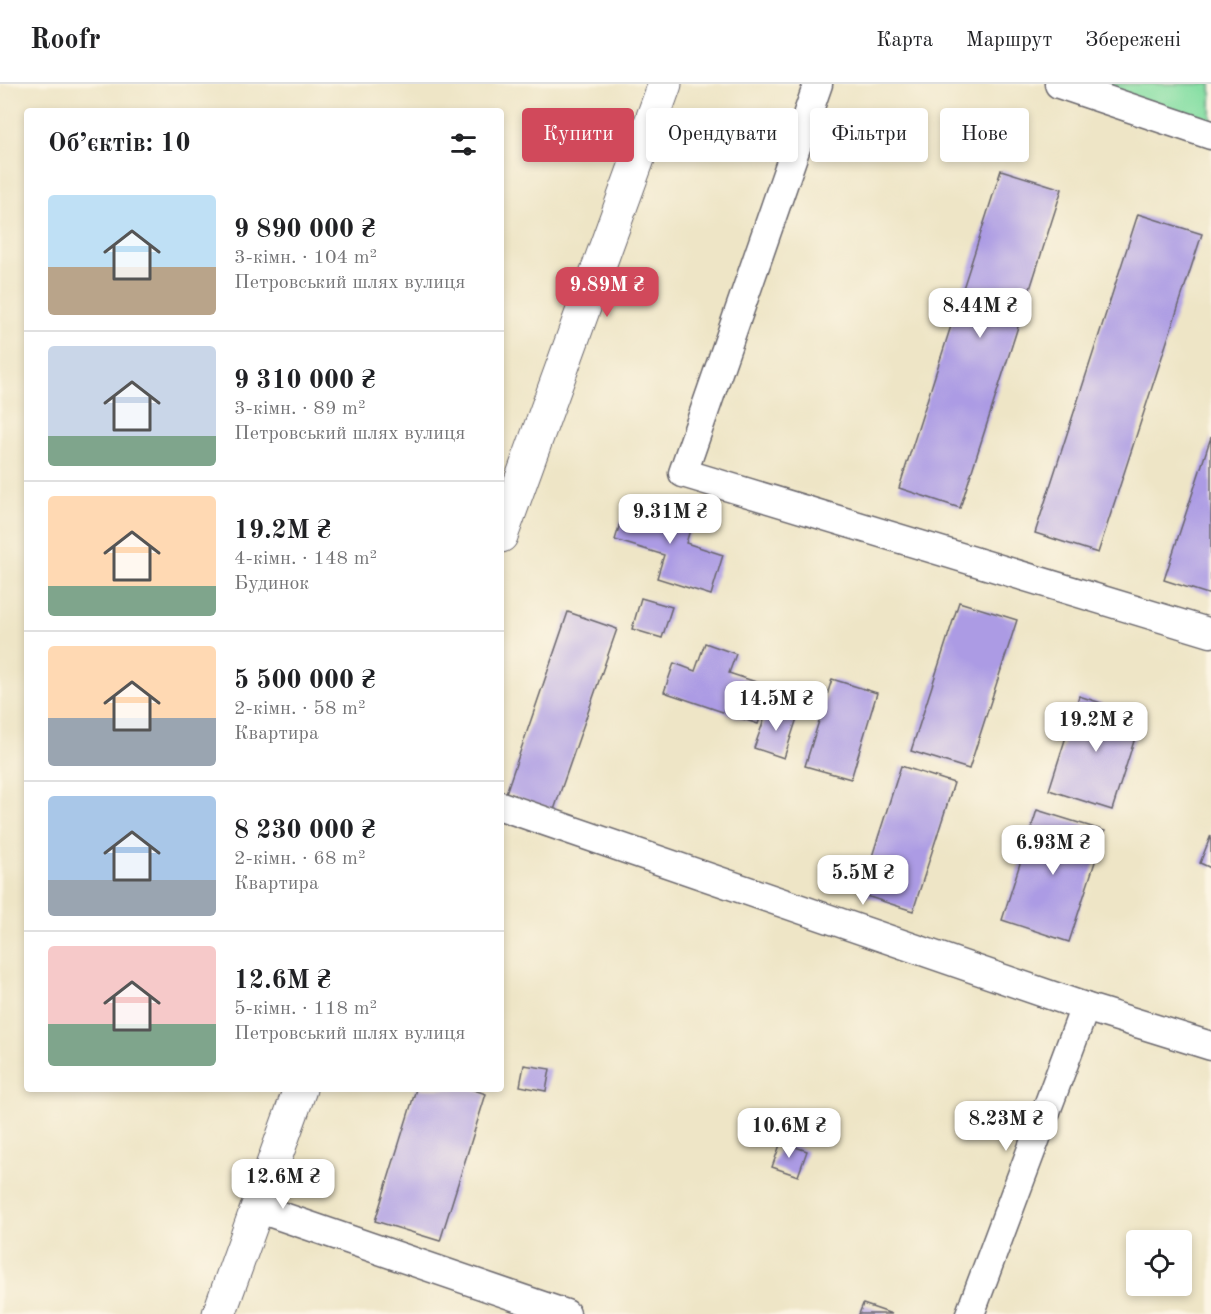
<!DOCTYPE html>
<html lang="uk">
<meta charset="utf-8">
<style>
body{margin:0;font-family:"Old Standard TT",serif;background:#f6f6f6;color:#202124;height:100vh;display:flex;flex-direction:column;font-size:22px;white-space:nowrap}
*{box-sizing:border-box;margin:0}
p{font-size:20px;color:#757577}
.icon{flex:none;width:33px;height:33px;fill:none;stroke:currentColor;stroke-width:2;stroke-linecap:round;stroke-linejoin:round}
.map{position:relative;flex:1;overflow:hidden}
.drawer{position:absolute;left:24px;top:24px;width:480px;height:984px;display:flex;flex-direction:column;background:#fff;border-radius:6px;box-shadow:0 3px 9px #0003}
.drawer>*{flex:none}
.top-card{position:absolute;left:522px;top:24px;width:570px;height:54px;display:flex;gap:12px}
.fabs{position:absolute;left:1126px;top:1146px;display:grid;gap:12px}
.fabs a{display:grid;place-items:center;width:66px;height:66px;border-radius:6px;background:#fff;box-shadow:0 3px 9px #0003;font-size:30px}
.price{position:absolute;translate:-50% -51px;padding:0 14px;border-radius:12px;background:#fff;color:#222;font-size:20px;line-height:39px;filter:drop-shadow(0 2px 3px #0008)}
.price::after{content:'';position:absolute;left:50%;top:36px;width:18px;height:14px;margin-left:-9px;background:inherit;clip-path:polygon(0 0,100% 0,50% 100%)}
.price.on{background:#d1495b;color:#fff}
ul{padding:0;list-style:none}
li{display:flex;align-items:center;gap:18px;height:150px;padding:0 24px}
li+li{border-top:2px solid #e0e0e0}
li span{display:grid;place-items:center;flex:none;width:168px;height:120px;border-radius:6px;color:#555}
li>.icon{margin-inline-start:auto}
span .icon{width:72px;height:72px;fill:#fffc;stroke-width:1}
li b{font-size:26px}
h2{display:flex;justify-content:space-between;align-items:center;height:72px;padding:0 24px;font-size:26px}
.tag{padding:0 21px;border-radius:6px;background:#fff;box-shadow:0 3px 9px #0003;font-size:21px;line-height:54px}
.tag.on{background:#d1495b;color:#fff}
header{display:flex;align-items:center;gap:36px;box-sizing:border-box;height:84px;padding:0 30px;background:#fff;border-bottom:2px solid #e0e0e0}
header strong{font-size:28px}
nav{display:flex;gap:33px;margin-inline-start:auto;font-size:21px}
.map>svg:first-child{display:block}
.green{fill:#87dfa4;stroke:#548070;stroke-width:1.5}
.building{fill:#ac9be4}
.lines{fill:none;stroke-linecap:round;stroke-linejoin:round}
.street-casing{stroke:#69666c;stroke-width:31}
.secondary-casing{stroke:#69666c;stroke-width:35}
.street{stroke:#fff;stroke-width:28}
.secondary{stroke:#fff;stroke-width:33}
</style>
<header>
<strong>Roofr</strong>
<nav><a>Карта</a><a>Маршрут</a><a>Збережені</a></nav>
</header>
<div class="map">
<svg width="1211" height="1230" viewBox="0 0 1211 1230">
<rect width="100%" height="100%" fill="#fcf5e5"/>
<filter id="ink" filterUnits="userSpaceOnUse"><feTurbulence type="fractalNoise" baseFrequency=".0167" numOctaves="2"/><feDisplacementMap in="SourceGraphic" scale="12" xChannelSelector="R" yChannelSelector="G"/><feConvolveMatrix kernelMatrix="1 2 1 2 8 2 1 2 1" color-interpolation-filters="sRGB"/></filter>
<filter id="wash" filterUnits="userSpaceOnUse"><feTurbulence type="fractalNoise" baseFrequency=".008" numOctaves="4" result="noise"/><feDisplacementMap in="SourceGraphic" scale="24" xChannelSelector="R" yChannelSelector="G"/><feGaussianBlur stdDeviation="1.35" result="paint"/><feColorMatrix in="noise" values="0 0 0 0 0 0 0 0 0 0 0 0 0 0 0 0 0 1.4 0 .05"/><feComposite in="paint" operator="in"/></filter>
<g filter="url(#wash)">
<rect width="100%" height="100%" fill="#eee5c6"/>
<path class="green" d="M1094,0H1211V39Z"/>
<g id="blocks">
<g class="building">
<path d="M1001,86L1062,105L960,424L899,404Z"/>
<path d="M1138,130L1202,150L1098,469L1035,449Z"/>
<path d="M1211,353V511L1164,496Z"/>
<path d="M628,413L694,433L686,459L723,471L711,511L657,494L664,471L615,456Z"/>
<path d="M641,514L672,523L662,554L632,545Z"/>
<path d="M959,518L1017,536L969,685L911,667Z"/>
<path d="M568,528L617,545L554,726L506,709Z"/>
<path d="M705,559L736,570L729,589L771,603L758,640L664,608L674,579L695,587Z"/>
<path d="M832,595L877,609L851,695L805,682Z"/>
<path d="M1079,612L1142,632L1112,726L1049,706Z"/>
<path d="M769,622L798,631L784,674L754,664Z"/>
<path d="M901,682L954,699L913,827L860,810Z"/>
<path d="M1037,726L1105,747L1069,858L1002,836Z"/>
<path d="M1211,751V784L1200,779Z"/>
<path d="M524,981L550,985L546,1007L520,1002Z"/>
<path d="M416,1005H471L486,1010L440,1157L375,1137Z"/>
<path d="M781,1058L807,1067L798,1092L772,1083Z"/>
<path d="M863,1220L892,1230H859Z"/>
</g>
</g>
</g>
<g filter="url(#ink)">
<use href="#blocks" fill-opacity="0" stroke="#69666c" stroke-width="1.5"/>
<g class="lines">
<g class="street-casing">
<g id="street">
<path d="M818,0L683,389L1211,549"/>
<path d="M1059,0L1211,51"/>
<path d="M501,722L1085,923L1211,962"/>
<path d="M257,1124L566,1230"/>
<path d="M970,1230L1085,923"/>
</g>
</g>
<g class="secondary-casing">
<g id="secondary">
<path d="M501,452L665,0"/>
<path d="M219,1230L300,1005"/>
</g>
</g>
<use href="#street" class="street"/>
<use href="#secondary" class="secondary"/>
</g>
</g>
</svg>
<div class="fabs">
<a><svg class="icon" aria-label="locate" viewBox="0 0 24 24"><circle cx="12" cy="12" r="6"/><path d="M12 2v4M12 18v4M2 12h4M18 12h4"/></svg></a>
</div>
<b class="price on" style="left:607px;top:234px">9.89M ₴</b>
<b class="price" style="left:980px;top:255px">8.44M ₴</b>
<b class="price" style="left:670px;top:461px">9.31M ₴</b>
<b class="price" style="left:776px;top:648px">14.5M ₴</b>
<b class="price" style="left:1096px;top:669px">19.2M ₴</b>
<b class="price" style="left:1053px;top:792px">6.93M ₴</b>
<b class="price" style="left:863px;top:822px">5.5M ₴</b>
<b class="price" style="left:1006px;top:1068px">8.23M ₴</b>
<b class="price" style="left:789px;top:1075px">10.6M ₴</b>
<b class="price" style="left:283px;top:1126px">12.6M ₴</b>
<div class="top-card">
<a class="tag on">Купити</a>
<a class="tag">Орендувати</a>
<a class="tag">Фільтри</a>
<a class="tag">Нове</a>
</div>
<section class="drawer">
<h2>Об’єктів: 10<svg class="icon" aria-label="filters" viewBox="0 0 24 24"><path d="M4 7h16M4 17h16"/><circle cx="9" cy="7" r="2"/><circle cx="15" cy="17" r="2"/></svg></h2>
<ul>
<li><span style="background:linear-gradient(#bfe0f5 60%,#b9a48a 0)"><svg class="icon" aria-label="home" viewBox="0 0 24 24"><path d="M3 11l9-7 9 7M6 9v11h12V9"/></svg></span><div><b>9 890 000 ₴</b><p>3-кімн. · 104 m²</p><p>Петровський шлях вулиця</p></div></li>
<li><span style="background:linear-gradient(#c9d6e8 75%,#7fa58c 0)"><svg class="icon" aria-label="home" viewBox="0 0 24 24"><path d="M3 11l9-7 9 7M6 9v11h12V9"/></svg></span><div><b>9 310 000 ₴</b><p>3-кімн. · 89 m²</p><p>Петровський шлях вулиця</p></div></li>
<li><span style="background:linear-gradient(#ffd9b3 75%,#7fa58c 0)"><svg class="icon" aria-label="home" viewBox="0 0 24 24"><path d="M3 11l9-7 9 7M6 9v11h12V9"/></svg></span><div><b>19.2M ₴</b><p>4-кімн. · 148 m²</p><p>Будинок</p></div></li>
<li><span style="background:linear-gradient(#ffd9b3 60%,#9aa5b1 0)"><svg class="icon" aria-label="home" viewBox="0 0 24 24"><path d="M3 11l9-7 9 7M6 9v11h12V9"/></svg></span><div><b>5 500 000 ₴</b><p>2-кімн. · 58 m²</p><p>Квартира</p></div></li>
<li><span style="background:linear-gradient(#a9c7e8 70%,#9aa5b1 0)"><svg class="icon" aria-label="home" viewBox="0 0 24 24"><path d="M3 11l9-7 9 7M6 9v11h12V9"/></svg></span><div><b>8 230 000 ₴</b><p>2-кімн. · 68 m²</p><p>Квартира</p></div></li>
<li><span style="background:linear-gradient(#f6c9c9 65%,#7fa58c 0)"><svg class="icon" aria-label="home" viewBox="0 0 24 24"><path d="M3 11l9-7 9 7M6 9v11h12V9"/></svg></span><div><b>12.6M ₴</b><p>5-кімн. · 118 m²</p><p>Петровський шлях вулиця</p></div></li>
</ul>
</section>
</div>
